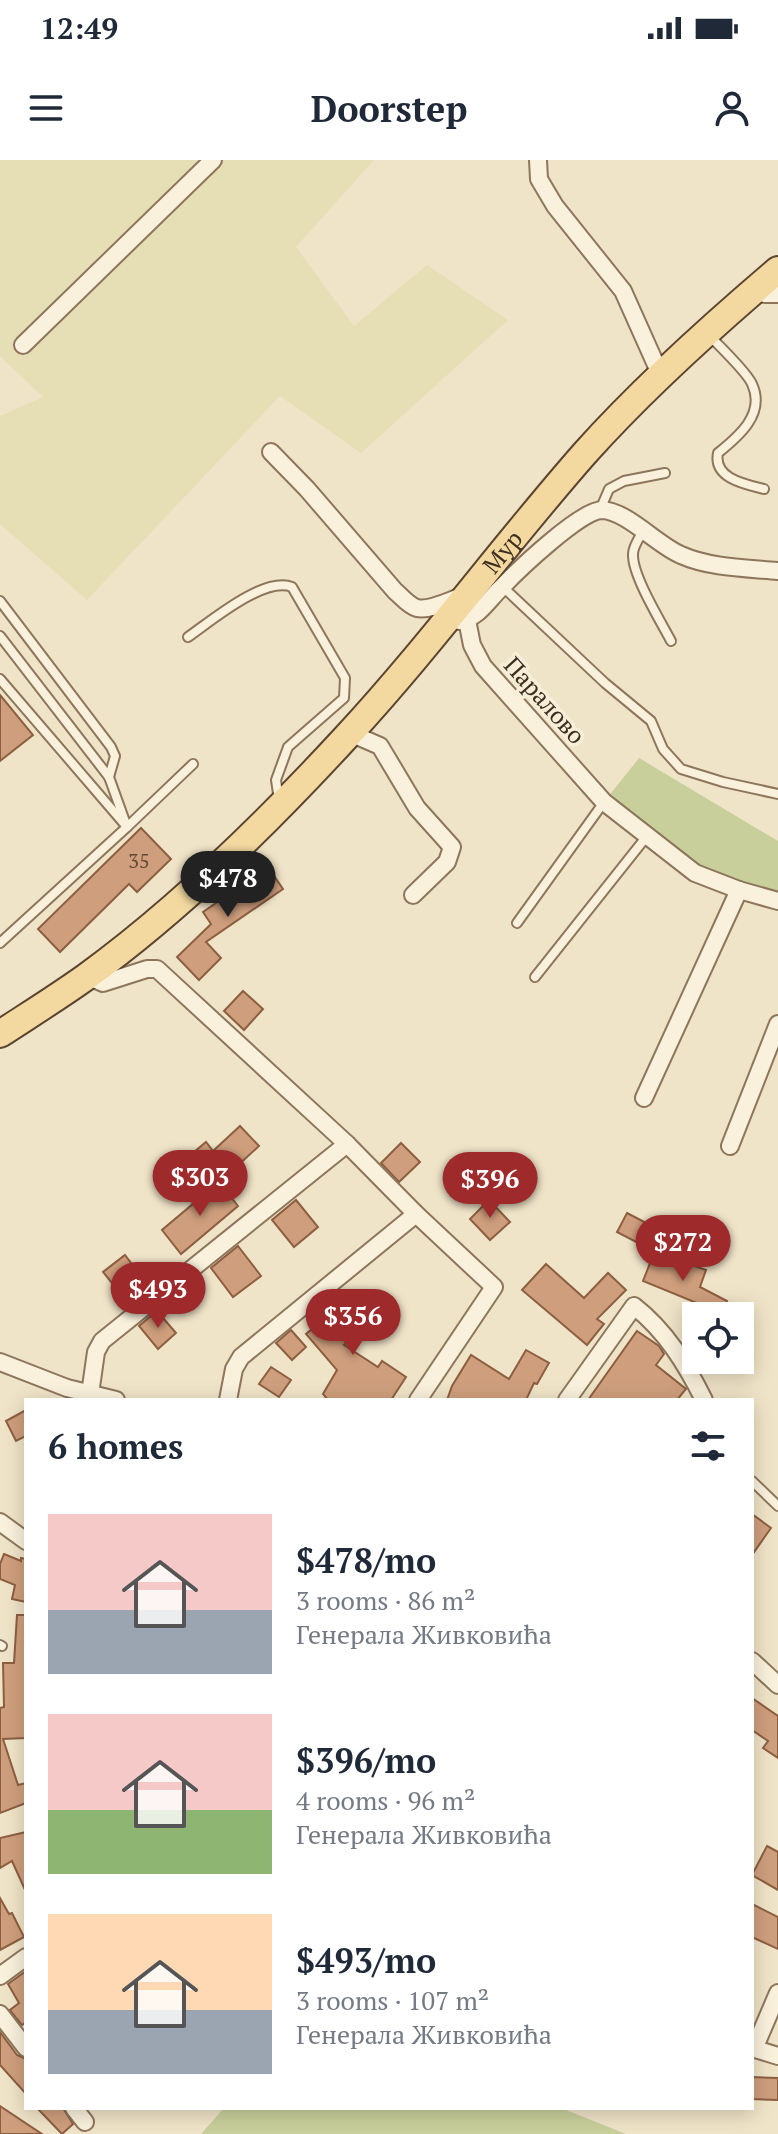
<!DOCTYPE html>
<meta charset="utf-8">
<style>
body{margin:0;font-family:"PT Serif",serif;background:#f6f6f7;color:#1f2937;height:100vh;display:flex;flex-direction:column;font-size:30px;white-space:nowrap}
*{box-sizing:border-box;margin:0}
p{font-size:26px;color:#747a83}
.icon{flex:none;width:44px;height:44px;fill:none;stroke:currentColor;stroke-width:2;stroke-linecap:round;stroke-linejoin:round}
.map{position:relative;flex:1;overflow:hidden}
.details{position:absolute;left:24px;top:1238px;width:730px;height:712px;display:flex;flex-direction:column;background:#fff;border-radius:0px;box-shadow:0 4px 20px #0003}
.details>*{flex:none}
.fabs{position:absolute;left:682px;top:1142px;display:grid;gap:16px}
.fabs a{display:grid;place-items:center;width:72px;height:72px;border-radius:0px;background:#fff;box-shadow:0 4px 20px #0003;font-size:40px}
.price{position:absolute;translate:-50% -68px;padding:0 18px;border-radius:28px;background:#9e2a2b;color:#fff;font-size:26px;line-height:52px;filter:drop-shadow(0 2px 4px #0008)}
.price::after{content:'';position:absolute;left:50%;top:48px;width:24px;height:18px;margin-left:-12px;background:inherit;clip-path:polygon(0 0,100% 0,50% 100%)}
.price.selected{background:#222;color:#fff}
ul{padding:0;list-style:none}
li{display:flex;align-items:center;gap:24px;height:200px;padding:0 24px}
li span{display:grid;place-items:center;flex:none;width:224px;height:160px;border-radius:0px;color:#555}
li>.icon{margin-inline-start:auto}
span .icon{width:96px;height:96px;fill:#fffc;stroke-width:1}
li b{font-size:34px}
h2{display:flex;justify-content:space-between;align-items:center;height:96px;padding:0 24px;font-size:34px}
.status{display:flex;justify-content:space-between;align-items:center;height:56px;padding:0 40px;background:#fff;direction:ltr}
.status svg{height:22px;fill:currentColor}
header{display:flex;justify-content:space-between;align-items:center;height:104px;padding:0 24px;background:#fff;font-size:36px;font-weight:600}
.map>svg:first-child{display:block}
.farmland{fill:#e6deb5}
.green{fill:#c9cf9b}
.building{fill:#cf9f7d;stroke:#8d5f41;stroke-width:2}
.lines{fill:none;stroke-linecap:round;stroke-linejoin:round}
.service-casing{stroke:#8d765c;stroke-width:12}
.minor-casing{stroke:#8d765c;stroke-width:20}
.primary-casing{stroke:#5b4430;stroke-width:30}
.service{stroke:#faf1dc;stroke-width:8}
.minor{stroke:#faf1dc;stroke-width:16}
.primary{stroke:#f3d9a0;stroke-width:26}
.labels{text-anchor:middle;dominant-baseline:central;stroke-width:7;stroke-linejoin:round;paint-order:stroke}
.number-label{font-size:20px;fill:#624a37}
.street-label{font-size:24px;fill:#3d2e20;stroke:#f7eed8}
</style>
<div class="status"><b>12:49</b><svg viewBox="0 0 49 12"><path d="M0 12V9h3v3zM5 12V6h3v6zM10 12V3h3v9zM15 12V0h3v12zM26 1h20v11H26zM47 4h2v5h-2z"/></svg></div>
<header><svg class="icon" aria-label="menu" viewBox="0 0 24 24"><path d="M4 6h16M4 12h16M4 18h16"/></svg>Doorstep<svg class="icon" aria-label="person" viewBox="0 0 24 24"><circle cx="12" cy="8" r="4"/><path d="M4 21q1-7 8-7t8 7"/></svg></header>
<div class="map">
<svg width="778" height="1974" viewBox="0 0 778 1974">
<rect width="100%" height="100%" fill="#f0e4c8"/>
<path class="farmland" d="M0,0H374L296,87L354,166L427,105L508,160L361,293L280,236L87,440L0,364V256L43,237L0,196Z"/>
<g class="green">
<path d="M639,598L778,681V741L695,713L604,642Z"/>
<path d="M224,1948H561L626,1974H201Z"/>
</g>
<g class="building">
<path d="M0,535L33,575L0,601Z"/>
<path d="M141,668L171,699L137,732L129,724L60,792L38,769Z"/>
<path d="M268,707L283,729L206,782L221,798L199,820L177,797L211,764L203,752Z"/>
<path d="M243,831L263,849L244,870L224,851Z"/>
<path d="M240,966L259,986L236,1007L232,1003L207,1023L187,998L206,982L213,991Z"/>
<path d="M401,983L420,1002L399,1022L381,1003Z"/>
<path d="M219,1022L238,1046L181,1094L162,1070Z"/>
<path d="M296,1040L318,1067L294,1087L272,1060Z"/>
<path d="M489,1040L510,1062L490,1080L470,1059Z"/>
<path d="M627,1053L650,1065L640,1084L617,1072Z"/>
<path d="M238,1086L261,1116L233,1137L211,1108Z"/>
<path d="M656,1088L681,1097L679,1101L706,1110L700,1127L727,1141L720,1156H691L697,1143L643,1121Z"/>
<path d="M125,1095L145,1121L124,1138L103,1112Z"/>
<path d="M546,1104L584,1138L608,1113L626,1130L597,1159L604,1164L587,1185L522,1130Z"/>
<path d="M356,1134L376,1157L344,1185L378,1207L382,1201L406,1217L391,1240H328L323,1234L337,1210L306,1174Z"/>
<path d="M157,1151L176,1173L158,1189L139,1166Z"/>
<path d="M291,1170L306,1187L292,1200L276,1183Z"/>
<path d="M637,1171L659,1186L664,1194L656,1205L686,1229L677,1240H588Z"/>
<path d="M526,1190L549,1203L537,1224L534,1223L526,1240H447L452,1226L471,1195L509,1219Z"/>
<path d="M271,1207L291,1220L279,1237L259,1224Z"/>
<path d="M26,1250V1276L16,1281L6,1261Z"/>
<path d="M752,1354L771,1368L752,1395Z"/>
<path d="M4,1394L21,1401V1398L26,1399V1442L12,1439L15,1425L0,1419V1404Z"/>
<path d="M17,1455H26V1578L3,1579L18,1625L26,1623V1643L0,1653V1548L4,1547L3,1503H14Z"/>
<path d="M752,1538L778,1556V1598L763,1588L768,1581L752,1570Z"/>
<path d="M26,1672V1732L12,1701L0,1708V1678Z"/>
<path d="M767,1686L778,1692V1730L752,1715Z"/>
<path d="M0,1738L9,1754L12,1753L24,1777L0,1790Z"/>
<path d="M752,1744L778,1757V1789L752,1777Z"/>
<path d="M26,1811V1862L22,1865L10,1850L19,1843L8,1824Z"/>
<path d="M0,1872L17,1895L26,1899V1934L0,1905Z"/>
<path d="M752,1917L778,1918V1940L752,1939Z"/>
<path d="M0,1946L42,1974H0Z"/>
<path d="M37,1948H63L73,1964L62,1974Z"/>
</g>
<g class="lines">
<g class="service-casing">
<g id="service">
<path d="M710,176C720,187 747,212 752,224C766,254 738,277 718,293C713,318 744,324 764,329"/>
<path d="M600,350L609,329L624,321L665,313"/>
<path d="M643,371C640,377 633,386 633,394C632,415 660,460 671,481"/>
<path d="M502,426L605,523L651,561L663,589L681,609L723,622L778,634"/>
<path d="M0,441L111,587L115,596L109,617"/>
<path d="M0,476L109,617L127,667L0,783"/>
<path d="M188,477C211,461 264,416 292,427L345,518L344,538L288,587L276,620L279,640"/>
<path d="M0,519L127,667L193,604"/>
<path d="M517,763L604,642"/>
<path d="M535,817L647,676"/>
<path d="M752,1321L778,1346"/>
<path d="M0,1485L2,1486"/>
</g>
</g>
<g class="minor-casing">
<g id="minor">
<path d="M538,0L539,19L555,46L623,131L661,216"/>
<path d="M755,129L765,134H778"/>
<path d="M23,185L213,0"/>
<path d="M271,292L307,329L395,431C401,436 409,446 417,448C430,451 450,440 463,436"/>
<path d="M467,460L472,485L483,506L604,642L695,713L739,730L644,938"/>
<path d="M459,461C478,459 488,440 501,428C518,410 581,350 602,350C627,351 657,385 681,395C710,408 747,408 778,411"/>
<path d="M350,573L380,586L417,648L452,687L447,702L413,735"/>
<path d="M739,730L778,741"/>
<path d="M87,816L103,823L147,809H157L347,984L416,1054L494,1127L418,1240"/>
<path d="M730,986L778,864"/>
<path d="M0,1202L67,1228L116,1240"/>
<path d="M90,1234L96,1192L102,1181L347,984"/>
<path d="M228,1240L234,1209L241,1197L416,1054"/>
<path d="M567,1240L634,1146C666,1171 686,1204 704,1240"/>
<path d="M0,1362L26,1381"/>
<path d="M752,1501L778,1525"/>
<path d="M0,1816L26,1797"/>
<path d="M0,1854L26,1888"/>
<path d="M752,1888L778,1896"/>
<path d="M754,1889L778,1833"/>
<path d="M74,1948L85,1962"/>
</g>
</g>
<g class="primary-casing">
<g id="primary">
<path id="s1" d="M0,874C29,855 58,837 86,817C181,748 268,662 348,575C431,485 504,385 585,293C644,227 711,167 778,110"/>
</g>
</g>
<use href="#service" class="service"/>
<use href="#minor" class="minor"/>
<use href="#primary" class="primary"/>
</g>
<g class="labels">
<g class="number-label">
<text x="139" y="700">35</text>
</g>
<g class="street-label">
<text stroke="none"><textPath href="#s1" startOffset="700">Мур</textPath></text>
<text transform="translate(545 540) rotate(48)">Паралово</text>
</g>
</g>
</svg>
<div class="fabs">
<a><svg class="icon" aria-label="locate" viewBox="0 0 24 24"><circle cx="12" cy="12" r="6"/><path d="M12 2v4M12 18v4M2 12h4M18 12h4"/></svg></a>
</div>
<b class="price selected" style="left:228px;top:759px">$478</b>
<b class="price" style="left:200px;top:1058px">$303</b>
<b class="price" style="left:490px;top:1060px">$396</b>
<b class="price" style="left:683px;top:1123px">$272</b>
<b class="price" style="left:158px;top:1170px">$493</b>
<b class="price" style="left:353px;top:1197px">$356</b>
<section class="details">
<h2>6 homes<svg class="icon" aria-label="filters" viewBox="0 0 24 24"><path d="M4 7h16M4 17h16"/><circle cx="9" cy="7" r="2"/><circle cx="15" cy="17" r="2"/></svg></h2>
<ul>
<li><span style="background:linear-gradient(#f6c9c9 60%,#9aa5b1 0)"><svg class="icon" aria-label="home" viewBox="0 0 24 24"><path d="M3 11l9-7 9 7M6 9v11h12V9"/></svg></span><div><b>$478/mo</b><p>3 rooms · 86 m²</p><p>Генерала Живковића</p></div></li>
<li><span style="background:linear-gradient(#f6c9c9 60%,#8fb573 0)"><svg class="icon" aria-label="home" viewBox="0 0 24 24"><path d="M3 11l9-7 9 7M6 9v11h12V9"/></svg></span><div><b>$396/mo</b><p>4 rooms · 96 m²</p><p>Генерала Живковића</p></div></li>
<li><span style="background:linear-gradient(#ffd9b3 60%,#9aa5b1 0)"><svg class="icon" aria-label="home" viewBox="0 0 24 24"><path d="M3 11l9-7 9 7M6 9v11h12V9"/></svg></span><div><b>$493/mo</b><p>3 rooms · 107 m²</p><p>Генерала Живковића</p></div></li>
</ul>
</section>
</div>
